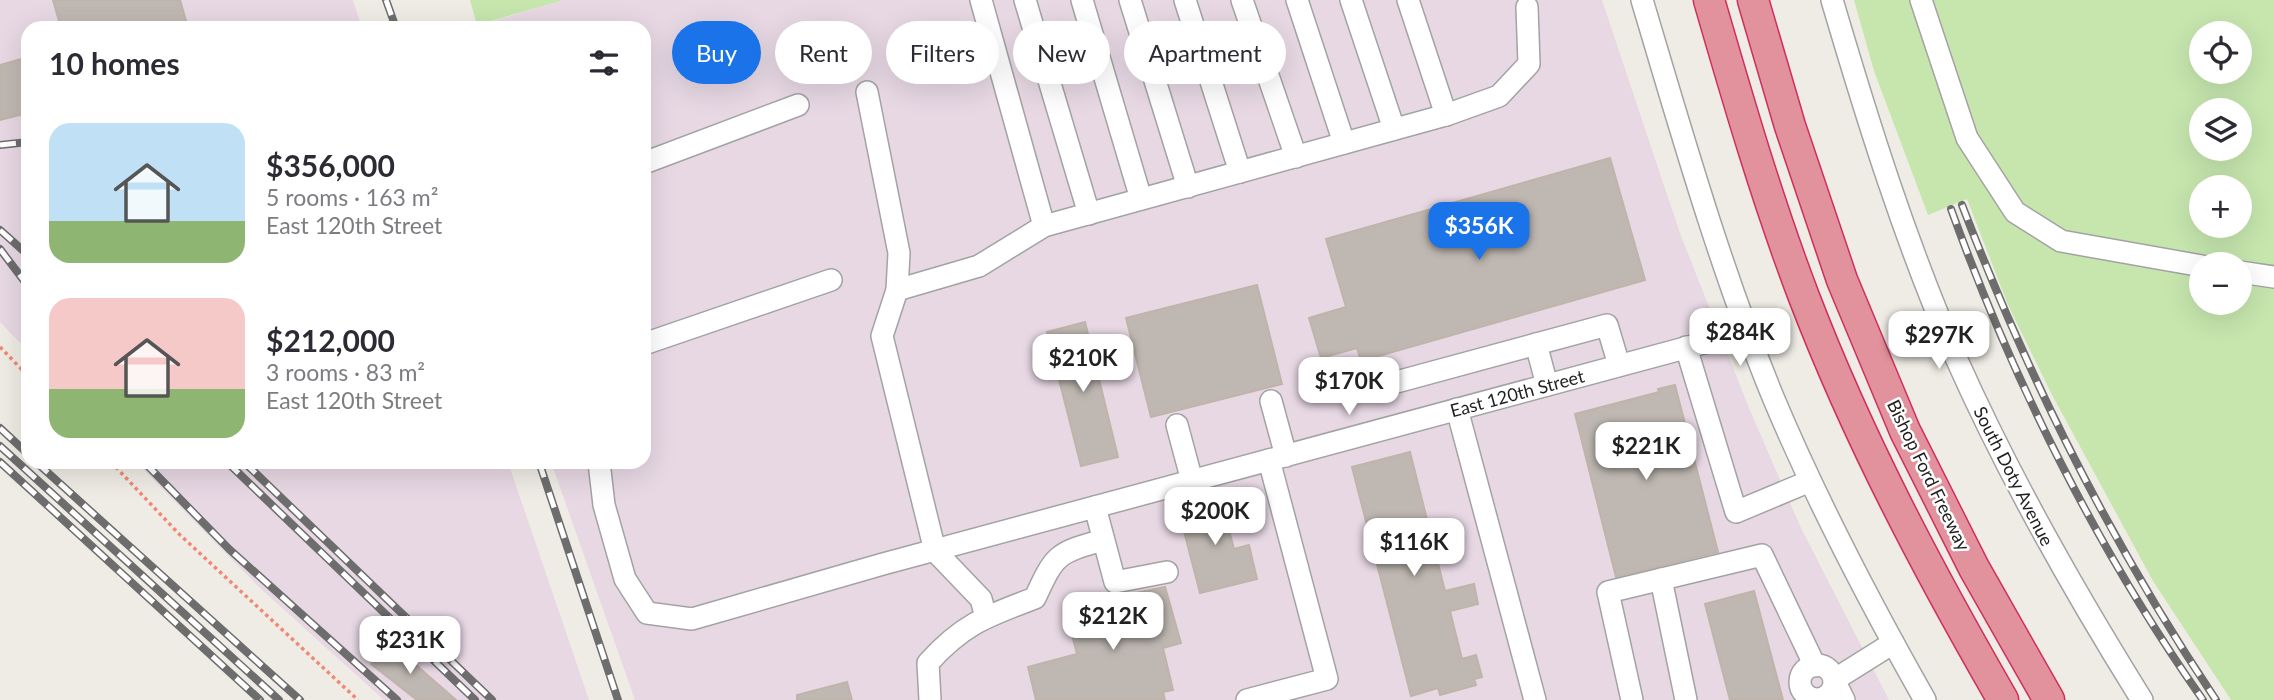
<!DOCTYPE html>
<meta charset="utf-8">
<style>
body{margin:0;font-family:Lato,sans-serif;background:#f2f2f3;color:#2b2b33;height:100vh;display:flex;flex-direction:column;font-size:26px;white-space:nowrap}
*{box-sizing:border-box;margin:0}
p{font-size:23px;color:#7c7c81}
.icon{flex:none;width:38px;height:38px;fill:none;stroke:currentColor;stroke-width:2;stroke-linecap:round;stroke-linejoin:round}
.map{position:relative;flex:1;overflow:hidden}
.sheet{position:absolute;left:21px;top:21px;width:630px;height:448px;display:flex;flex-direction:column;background:#fff;border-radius:21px;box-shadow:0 7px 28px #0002}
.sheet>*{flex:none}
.guide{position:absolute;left:672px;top:21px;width:665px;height:63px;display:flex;gap:14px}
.controls{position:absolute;left:2189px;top:21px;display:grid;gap:14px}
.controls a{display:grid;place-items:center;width:63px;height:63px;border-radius:50%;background:#fff;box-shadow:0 7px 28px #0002;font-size:35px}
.price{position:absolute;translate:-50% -60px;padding:0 16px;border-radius:14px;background:#fff;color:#222;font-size:23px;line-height:46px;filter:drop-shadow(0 2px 4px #0008)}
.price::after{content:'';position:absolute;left:50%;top:42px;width:21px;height:16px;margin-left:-10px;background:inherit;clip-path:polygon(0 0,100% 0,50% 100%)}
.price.current{background:#1a73e8;color:#fff}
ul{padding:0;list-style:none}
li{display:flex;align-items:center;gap:21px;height:175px;padding:0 28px}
li span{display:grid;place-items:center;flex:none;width:196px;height:140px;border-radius:21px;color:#555}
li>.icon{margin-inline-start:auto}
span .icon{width:84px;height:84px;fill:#fffc;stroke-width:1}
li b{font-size:30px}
h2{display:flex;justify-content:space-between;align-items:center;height:84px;padding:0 28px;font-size:30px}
.tag{padding:0 24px;border-radius:32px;background:#fff;box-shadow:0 7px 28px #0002;font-size:24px;line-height:63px}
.tag.current{background:#1a73e8;color:#fff}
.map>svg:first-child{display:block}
.industrial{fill:#e7d8e4}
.grass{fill:#c6e6ae;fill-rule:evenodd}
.building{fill:#bfb8b2;stroke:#c0b4a9;stroke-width:2}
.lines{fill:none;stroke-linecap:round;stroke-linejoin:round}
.minor-casing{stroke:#a3a3a3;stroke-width:24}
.highway-casing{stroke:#d02f5d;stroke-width:33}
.path{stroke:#f18874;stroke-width:3.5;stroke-dasharray:3.5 3.5;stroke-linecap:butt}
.minor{stroke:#fff;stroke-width:21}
.highway{stroke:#e1929c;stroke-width:30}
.rail-casing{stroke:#6d6d6d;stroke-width:8}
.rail{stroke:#fff;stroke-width:5;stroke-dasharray:16;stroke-linecap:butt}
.labels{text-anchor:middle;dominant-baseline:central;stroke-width:5;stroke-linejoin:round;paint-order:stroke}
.street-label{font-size:18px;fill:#1f1f1f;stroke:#fff}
</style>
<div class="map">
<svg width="2274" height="700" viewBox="0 0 2274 700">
<rect width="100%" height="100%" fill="#efece5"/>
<g class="industrial">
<path d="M0,0H353L362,28H28V351L0,322Z"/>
<path d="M564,0H1602L1681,236L1749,408L1800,526L1889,700H635L551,462H644V28H469Z"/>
<path d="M136,462H508L589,700H384L260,588Z"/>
</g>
<g class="grass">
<path d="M470,0H564L477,25Z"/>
<path d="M1854,0H2274V700H2231L2153,581L2051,393L2008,305L1967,199L1928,215L1874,71ZM2202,33H2240V72H2202ZM2202,110H2240V149H2202ZM2202,187H2240V226H2202ZM2202,264H2240V303H2202Z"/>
</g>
<g class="building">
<path d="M53,0H180L188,28H61Z"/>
<path d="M28,57V113L0,120V65Z"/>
<path d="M1610,158L1645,280L1361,361L1357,348L1321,358L1309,318L1346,307L1326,239Z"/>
<path d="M1257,285L1282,384L1151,417L1126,318Z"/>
<path d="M1085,322L1118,457L1081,466L1047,332Z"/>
<path d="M1675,385L1718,552L1616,577L1575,414L1659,392L1658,389Z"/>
<path d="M1410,452L1445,591L1474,584L1478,604L1450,611L1462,659L1476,655L1482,677L1474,679L1476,685L1440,695L1438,688L1411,696L1352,467Z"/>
<path d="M1220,497L1234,549L1249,545L1257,579L1200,593L1178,508Z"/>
<path d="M1165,587L1181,643L1163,648L1173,690L1163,692L1165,700H1036L1028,667L1077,654L1065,608Z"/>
<path d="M1754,591L1783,700H1730L1705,604Z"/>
<path d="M393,645L456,700H417L371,664Z"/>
<path d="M847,682L852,700H797V695Z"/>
</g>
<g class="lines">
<g class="minor-casing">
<g id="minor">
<path d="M981,0L1044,226"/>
<path d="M1025,0L1089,214"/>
<path d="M1082,0L1141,199"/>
<path d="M1130,0L1188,187"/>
<path d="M1185,0L1240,172"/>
<path d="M1242,0L1296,157"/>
<path d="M1297,0L1344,143"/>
<path d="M1351,0L1394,129"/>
<path d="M1408,0L1446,115"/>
<path d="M1642,0C1682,134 1720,268 1773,397C1817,502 1869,601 1925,700"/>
<path d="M1832,0C1868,122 1906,244 1957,360C2010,479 2074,591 2142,700"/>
<path d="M1921,0L1967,138L2015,212L2061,241L2202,266"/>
<path d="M867,92L899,253L897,290L882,336L935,551L981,599L986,617"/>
<path d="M644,163L798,105"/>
<path d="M2240,272L2274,277"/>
<path d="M897,290L979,266L1044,226L1446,115L1499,96L1529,64L1527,7"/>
<path d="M644,344L831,280"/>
<path d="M1536,344L1547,385"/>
<path d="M1686,347L1736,512L1810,481"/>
<path d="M1378,387L1607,325L1619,365"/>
<path d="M1271,401L1286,456"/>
<path d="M1457,409L1535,700"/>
<path d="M1177,425L1192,481"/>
<path d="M599,462L604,505L625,579L647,613L692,619L883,564L1748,331"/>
<path d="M1095,507L1115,582L1167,572"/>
<path d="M1661,579L1686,700"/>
<circle cx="1817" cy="682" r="17"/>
<path d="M930,700L928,663C963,624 987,616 1035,598C1055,554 1057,553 1103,540"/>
<path d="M1247,700L1327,679L1269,460"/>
<path d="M1632,700L1608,592L1762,555L1815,666"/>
<path d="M1844,700L1834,680L1893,643"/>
</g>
</g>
<g class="highway-casing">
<g id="highway">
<path d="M1709,0C1738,100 1767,200 1804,297C1858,438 1928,570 2003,700"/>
<path d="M1753,0L1790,126L1842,280L1905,431L1974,568L2049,700"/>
</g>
</g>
<g class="path">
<path d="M0,347L28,376"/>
<path d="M111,462L179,534L358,700"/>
</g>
<use href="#minor" class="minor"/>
<use href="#highway" class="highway"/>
<g class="rail-casing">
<g id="rail">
<path d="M386,0L396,28"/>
<path d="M0,145L28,142"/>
<path d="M1962,205C2029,380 2112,545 2216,700"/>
<path d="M1951,209C2013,381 2098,551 2203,700"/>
<path d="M0,230L28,255"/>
<path d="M0,249L28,286"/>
<path d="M0,428L28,454"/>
<path d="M0,446L279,700"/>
<path d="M0,462L260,700"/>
<path d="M36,462L300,700"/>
<path d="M144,462L229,549L397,700"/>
<path d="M227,462L475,700"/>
<path d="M244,462L492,700"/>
<path d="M539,462L618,700"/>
</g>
</g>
<use href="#rail" class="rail"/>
</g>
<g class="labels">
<g class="street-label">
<text transform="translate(1517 393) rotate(-15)">East 120th Street</text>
<text transform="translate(1929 475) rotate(64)">Bishop Ford Freeway</text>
<text transform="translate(2014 476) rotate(63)">South Doty Avenue</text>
</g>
</g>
</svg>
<div class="controls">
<a><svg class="icon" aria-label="locate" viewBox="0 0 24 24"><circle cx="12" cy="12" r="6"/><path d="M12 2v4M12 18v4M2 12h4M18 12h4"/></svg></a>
<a><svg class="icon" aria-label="layers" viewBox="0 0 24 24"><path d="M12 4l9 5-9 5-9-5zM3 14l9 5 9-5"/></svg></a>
<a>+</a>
<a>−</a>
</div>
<b class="price current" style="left:1479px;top:262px">$356K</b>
<b class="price" style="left:1740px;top:368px">$284K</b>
<b class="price" style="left:1939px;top:371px">$297K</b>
<b class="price" style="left:1083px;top:394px">$210K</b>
<b class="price" style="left:1349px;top:417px">$170K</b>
<b class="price" style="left:1646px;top:482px">$221K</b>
<b class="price" style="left:1215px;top:547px">$200K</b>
<b class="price" style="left:1414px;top:578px">$116K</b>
<b class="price" style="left:1113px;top:652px">$212K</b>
<b class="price" style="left:410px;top:676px">$231K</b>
<div class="guide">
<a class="tag current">Buy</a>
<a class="tag">Rent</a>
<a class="tag">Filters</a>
<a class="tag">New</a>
<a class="tag">Apartment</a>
</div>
<section class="sheet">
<h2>10 homes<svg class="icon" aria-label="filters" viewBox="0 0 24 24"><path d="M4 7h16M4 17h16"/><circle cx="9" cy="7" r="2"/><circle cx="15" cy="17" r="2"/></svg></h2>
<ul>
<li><span style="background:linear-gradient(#bfe0f5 70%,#8fb573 0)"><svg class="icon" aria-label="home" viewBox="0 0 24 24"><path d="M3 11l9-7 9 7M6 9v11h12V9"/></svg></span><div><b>$356,000</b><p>5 rooms · 163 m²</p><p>East 120th Street</p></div></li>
<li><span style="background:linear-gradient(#f6c9c9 65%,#8fb573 0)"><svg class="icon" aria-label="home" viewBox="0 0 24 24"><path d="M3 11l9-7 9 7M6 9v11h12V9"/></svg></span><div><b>$212,000</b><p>3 rooms · 83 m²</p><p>East 120th Street</p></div></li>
</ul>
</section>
</div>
